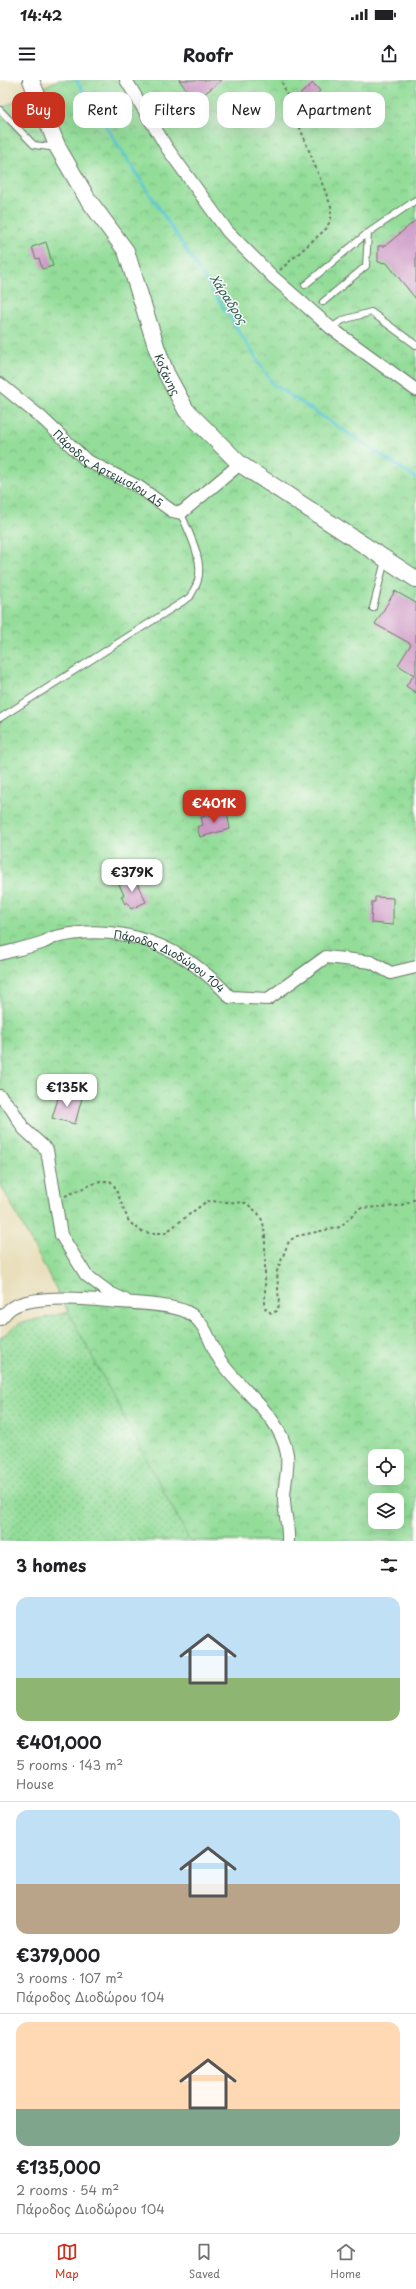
<!DOCTYPE html>
<meta charset="utf-8">
<style>
body{margin:0;font-family:"Playpen Sans",sans-serif;background:#f6f6f6;color:#202124;height:100vh;display:flex;flex-direction:column;font-size:15px;white-space:nowrap}
*{box-sizing:border-box;margin:0}
p{font-size:13px;color:#757577}
.icon{flex:none;width:22px;height:22px;fill:none;stroke:currentColor;stroke-width:2;stroke-linecap:round;stroke-linejoin:round}
.map{position:relative;height:1461px;overflow:hidden}
.details{display:flex;flex-direction:column;background:#fff;flex:1}
.details>*{flex:none}
.hud{position:absolute;left:12px;top:12px;width:392px;height:36px;display:flex;gap:8px}
.buttons{position:absolute;left:368px;top:1369px;display:grid;gap:8px}
.buttons a{display:grid;place-items:center;width:36px;height:36px;border-radius:8px;background:#fff;box-shadow:0 4px 16px #0002;font-size:20px}
.price{position:absolute;translate:-50% -34px;padding:0 9px;border-radius:8px;background:#fff;color:#222;font-size:13px;line-height:26px;filter:drop-shadow(0 1px 2px #0008)}
.price::after{content:'';position:absolute;left:50%;top:24px;width:12px;height:9px;margin-left:-6px;background:inherit;clip-path:polygon(0 0,100% 0,50% 100%)}
.price.selected{background:#c8321e;color:#fff}
ul{padding:0;list-style:none}
li{display:grid;align-content:center;gap:8px;height:212px;padding:0 16px}
li+li{border-top:1px solid #e0e0e0}
li span{display:grid;place-items:center;height:124px;border-radius:12px;color:#555}
li>.icon{margin-inline-start:auto}
span .icon{width:72px;height:72px;fill:#fffc;stroke-width:1}
li b{font-size:17px}
h2{display:flex;justify-content:space-between;align-items:center;height:48px;padding:0 16px;font-size:17px}
.pill{padding:0 14px;border-radius:12px;background:#fff;box-shadow:0 4px 16px #0002;font-size:14px;line-height:36px}
.pill.selected{background:#c8321e;color:#fff}
.status{display:flex;justify-content:space-between;align-items:center;height:28px;padding:0 20px;background:#fff;direction:ltr}
.status svg{height:11px;fill:currentColor}
header{display:flex;justify-content:space-between;align-items:center;height:52px;padding:0 16px;background:#fff;font-size:18px;font-weight:700}
.tab-bar{display:flex;justify-content:space-around;align-items:center;height:56px;border-top:1px solid #e0e0e0;background:#fff;font-size:11px;color:#757577}
.tab-bar a{display:grid;justify-items:center;gap:2px}
.tab-bar .selected{color:#c8321e}
.map>svg:first-child{display:block}
.grass{fill:url(#grass-dots);stroke:#598d66}
.park{fill:url(#park-crowns);stroke:#598d66;fill-rule:evenodd}
.lines{fill:none;stroke-linecap:round;stroke-linejoin:round}
.stream{stroke:#5dc7d7;stroke-width:3}
.building{fill:#cc96c4}
.service-casing{stroke:#667664;stroke-width:8}
.minor-casing{stroke:#667664;stroke-width:14}
.tertiary-casing{stroke:#667664;stroke-width:18}
.path{stroke:#667664;stroke-width:2;stroke-dasharray:3 3;stroke-linecap:butt}
.service{stroke:#fff;stroke-width:6}
.minor{stroke:#fff;stroke-width:12}
.tertiary{stroke:#fff;stroke-width:16}
.labels{text-anchor:middle;dominant-baseline:central;stroke-width:3;stroke-linejoin:round;paint-order:stroke}
.street-label{font-size:11px;fill:#1f3d34;stroke:#fdfcf7}
.water-label{font-size:12px;font-style:italic;fill:#2e605d;stroke:#fdfcf7}
</style>
<div class="status"><b>14:42</b><svg viewBox="0 0 49 12"><path d="M0 12V9h3v3zM5 12V6h3v6zM10 12V3h3v9zM15 12V0h3v12zM26 1h20v11H26zM47 4h2v5h-2z"/></svg></div>
<header><svg class="icon" aria-label="menu" viewBox="0 0 24 24"><path d="M4 6h16M4 12h16M4 18h16"/></svg>Roofr<svg class="icon" aria-label="share" viewBox="0 0 24 24"><path d="M12 15V3M7 8l5-5 5 5M5 13v7h14v-7"/></svg></header>
<div class="map">
<svg width="416" height="1461" viewBox="0 0 416 1461">
<defs>
<pattern id="grass-dots" width="8" height="8" patternUnits="userSpaceOnUse"><rect width="8" height="8" fill="#93dd99"/><path d="M2 2h.1M6 6h.1" fill="none" stroke="#77b47e" stroke-width="1.8" stroke-linecap="round"/></pattern>
<pattern id="park-crowns" width="20" height="18" patternUnits="userSpaceOnUse"><rect width="20" height="18" fill="#93dd99"/><path d="M2 6a3 3 0 1 1 6 0M12 15a3 3 0 1 1 6 0" fill="none" stroke="#77b47e"/></pattern>
</defs>
<rect width="100%" height="100%" fill="#fdfcf7"/>
<filter id="ink" filterUnits="userSpaceOnUse"><feTurbulence type="fractalNoise" baseFrequency=".025" numOctaves="2"/><feDisplacementMap in="SourceGraphic" scale="8" xChannelSelector="R" yChannelSelector="G"/><feConvolveMatrix kernelMatrix="1 2 1 2 8 2 1 2 1" color-interpolation-filters="sRGB"/></filter>
<filter id="wash" filterUnits="userSpaceOnUse"><feTurbulence type="fractalNoise" baseFrequency=".012" numOctaves="4" result="noise"/><feDisplacementMap in="SourceGraphic" scale="16" xChannelSelector="R" yChannelSelector="G"/><feGaussianBlur stdDeviation="0.9" result="paint"/><feColorMatrix in="noise" values="0 0 0 0 0 0 0 0 0 0 0 0 0 0 0 0 0 1.4 0 .05"/><feComposite in="paint" operator="in"/></filter>
<g filter="url(#wash)">
<rect width="100%" height="100%" fill="#e9dfbc"/>
<path class="grass" d="M74,1231L283,1461H0V1258L20,1243Z"/>
<path class="park" d="M58,0H416V1461H190L0,1103V29ZM375,1376H397V1398H375ZM375,1420H397V1442H375Z"/>
<g class="lines">
<path class="stream" d="M76,0L273,304L416,398"/>
</g>
<g id="blocks">
<g class="building">
<path d="M179,0H222L195,21Z"/>
<path d="M313,3L320,11L305,24L298,16Z"/>
<path d="M367,21L373,30L354,43L348,33Z"/>
<path d="M330,26L333,35L323,38L320,29Z"/>
<path d="M416,140V219L390,187L387,183L378,182V166H385Z"/>
<path d="M46,162L53,186L42,189L39,178L36,179L32,167Z"/>
<path d="M395,511L416,523V613L406,606L414,595L398,585L411,564L375,544Z"/>
<path d="M227,732L230,749L200,757L197,747L203,745L201,737Z"/>
<path d="M134,797L146,822L131,829L127,822L125,824L121,816L124,815L119,804Z"/>
<path d="M375,817L393,818V845L371,843L372,822H375Z"/>
<path d="M60,1012L82,1018L75,1044L52,1038Z"/>
</g>
</g>
</g>
<g filter="url(#ink)">
<use href="#blocks" fill-opacity="0" stroke="#667664" stroke-width="1"/>
<g class="lines">
<g class="service-casing">
<g id="service">
<path d="M0,30L34,65L58,68"/>
<path d="M305,205L365,155L416,120"/>
<path d="M323,222L366,186L368,153"/>
<path d="M331,248L343,240L371,232L416,265"/>
<path d="M373,528L385,480"/>
<path d="M0,638L190,517C192,512 197,506 198,500C204,479 188,452 181,433"/>
</g>
</g>
<g class="minor-casing">
<g id="minor">
<path d="M126,0L167,68L228,152L273,197L331,248L416,310"/>
<path id="s1" d="M0,304L43,339L86,380L139,407L172,431L181,433L240,384"/>
<path id="s2" d="M0,874C15,870 30,867 44,862C48,860 51,858 55,857C122,841 184,866 230,917L268,919L326,877L371,882L391,893L416,887"/>
<path d="M0,1016L11,1028L24,1049L47,1070L61,1155L86,1195L110,1213L125,1220"/>
<path d="M0,1239C4,1235 7,1231 11,1228C29,1216 77,1218 98,1220C119,1223 170,1223 187,1232C209,1243 210,1269 224,1286C246,1315 280,1336 287,1374C289,1389 284,1404 284,1419C284,1433 289,1445 288,1461"/>
</g>
</g>
<g class="tertiary-casing">
<g id="tertiary">
<path id="s3" d="M31,0L58,68L87,118L126,171L157,269L166,293L186,330L240,384L416,499"/>
</g>
</g>
<g class="path">
<path d="M280,190L326,149L331,139V126L281,0"/>
<path d="M65,1116L100,1101H110L114,1105L129,1142L141,1151L149,1153H165L207,1121L246,1123L258,1133L263,1142L265,1156V1228L271,1233L277,1231L279,1225L277,1191L289,1161L297,1156L340,1147L360,1128L399,1126L416,1119"/>
</g>
<use href="#service" class="service"/>
<use href="#minor" class="minor"/>
<use href="#tertiary" class="tertiary"/>
</g>
</g>
<g class="labels">
<g class="street-label">
<text stroke="none"><textPath href="#s3" startOffset="327">Κοζάνης</textPath></text>
<text stroke="none"><textPath href="#s1" startOffset="138">Πάροδος Αρτεμισίου Δ5</textPath></text>
<text stroke="none"><textPath href="#s2" startOffset="180">Πάροδος Διοδώρου 104</textPath></text>
</g>
<g class="water-label">
<text transform="translate(229 219) rotate(57)">Χάραδρος</text>
</g>
</g>
</svg>
<div class="buttons">
<a><svg class="icon" aria-label="locate" viewBox="0 0 24 24"><circle cx="12" cy="12" r="6"/><path d="M12 2v4M12 18v4M2 12h4M18 12h4"/></svg></a>
<a><svg class="icon" aria-label="layers" viewBox="0 0 24 24"><path d="M12 4l9 5-9 5-9-5zM3 14l9 5 9-5"/></svg></a>
</div>
<b class="price selected" style="left:214px;top:744px">€401K</b>
<b class="price" style="left:132px;top:813px">€379K</b>
<b class="price" style="left:67px;top:1028px">€135K</b>
<div class="hud">
<a class="pill selected">Buy</a>
<a class="pill">Rent</a>
<a class="pill">Filters</a>
<a class="pill">New</a>
<a class="pill">Apartment</a>
</div>
</div>
<section class="details">
<h2>3 homes<svg class="icon" aria-label="filters" viewBox="0 0 24 24"><path d="M4 7h16M4 17h16"/><circle cx="9" cy="7" r="2"/><circle cx="15" cy="17" r="2"/></svg></h2>
<ul>
<li><span style="background:linear-gradient(#bfe0f5 65%,#8fb573 0)"><svg class="icon" aria-label="home" viewBox="0 0 24 24"><path d="M3 11l9-7 9 7M6 9v11h12V9"/></svg></span><div><b>€401,000</b><p>5 rooms · 143 m²</p><p>House</p></div></li>
<li><span style="background:linear-gradient(#bfe0f5 60%,#b9a48a 0)"><svg class="icon" aria-label="home" viewBox="0 0 24 24"><path d="M3 11l9-7 9 7M6 9v11h12V9"/></svg></span><div><b>€379,000</b><p>3 rooms · 107 m²</p><p>Πάροδος Διοδώρου 104</p></div></li>
<li><span style="background:linear-gradient(#ffd9b3 70%,#7fa58c 0)"><svg class="icon" aria-label="home" viewBox="0 0 24 24"><path d="M3 11l9-7 9 7M6 9v11h12V9"/></svg></span><div><b>€135,000</b><p>2 rooms · 54 m²</p><p>Πάροδος Διοδώρου 104</p></div></li>
</ul>
</section>
<nav class="tab-bar">
<a class="selected"><svg class="icon" aria-label="map" viewBox="0 0 24 24"><path d="M3 6l6-2 6 2 6-2v14l-6 2-6-2-6 2zM9 4v14M15 6v14"/></svg>Map</a>
<a><svg class="icon" aria-label="saved" viewBox="0 0 24 24"><path d="M7 4h10v16l-5-4-5 4z"/></svg>Saved</a>
<a><svg class="icon" aria-label="home" viewBox="0 0 24 24"><path d="M3 11l9-7 9 7M6 9v11h12V9"/></svg>Home</a>
</nav>
